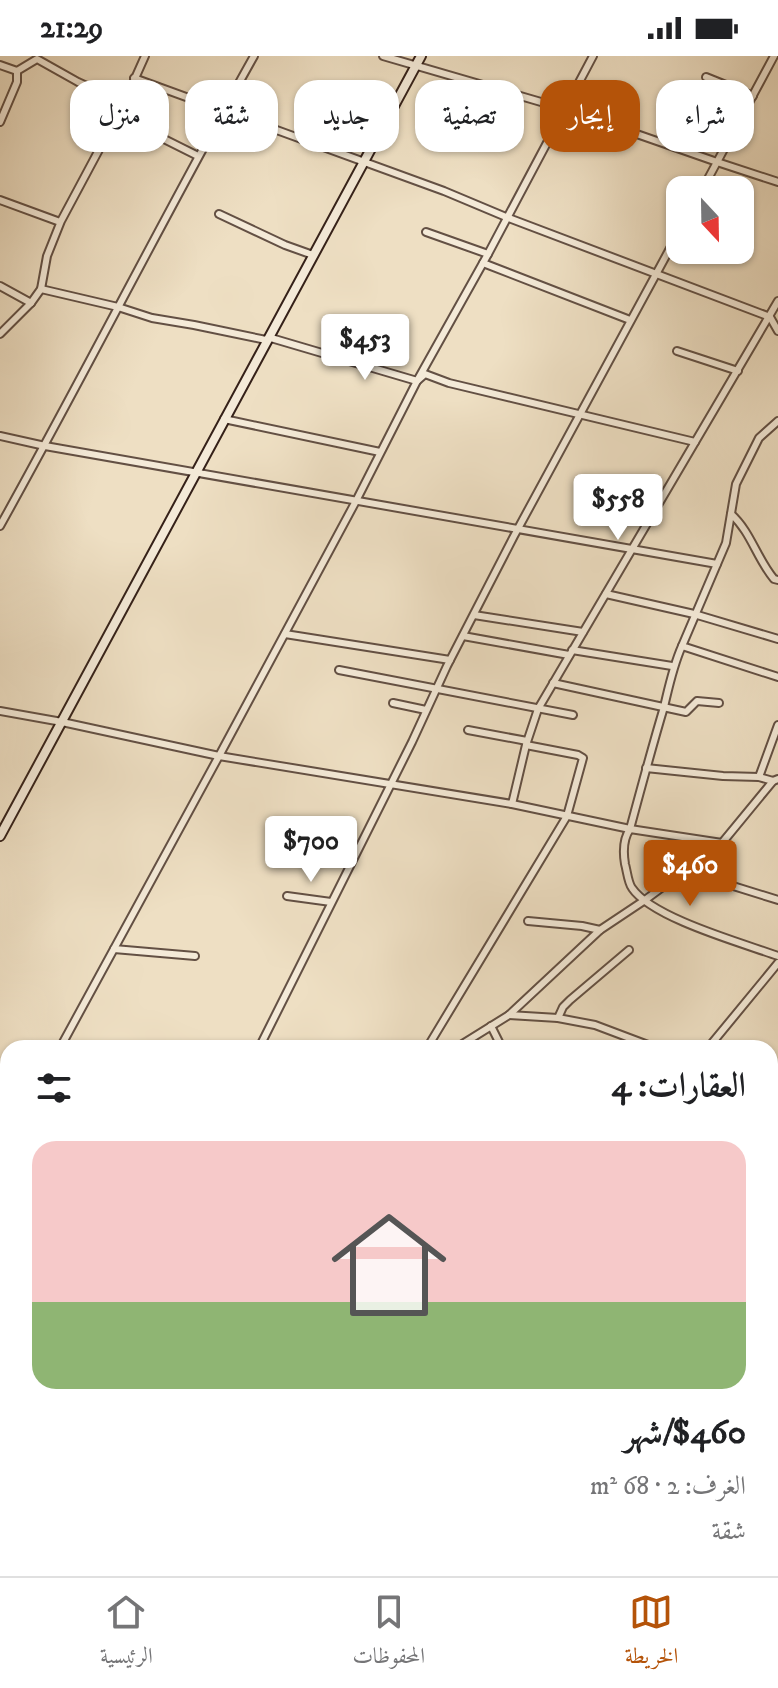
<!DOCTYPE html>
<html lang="ar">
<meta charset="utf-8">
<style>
body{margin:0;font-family:"IM FELL DW Pica",Amiri,serif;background:#f2f2f2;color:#202124;direction:rtl;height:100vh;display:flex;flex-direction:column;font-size:30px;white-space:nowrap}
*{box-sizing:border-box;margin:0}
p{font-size:26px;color:#757577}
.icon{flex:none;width:44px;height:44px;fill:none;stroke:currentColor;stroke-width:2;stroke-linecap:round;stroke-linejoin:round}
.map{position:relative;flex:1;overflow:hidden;direction:ltr}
.panel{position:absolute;left:0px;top:984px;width:778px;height:536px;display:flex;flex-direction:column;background:#fff;border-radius:24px 24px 0 0;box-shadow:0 2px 6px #0004;direction:rtl}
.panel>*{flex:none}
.hud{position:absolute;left:24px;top:24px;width:730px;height:72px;direction:rtl;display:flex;gap:16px}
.needle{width:52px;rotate:158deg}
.buttons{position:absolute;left:666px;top:120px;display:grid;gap:16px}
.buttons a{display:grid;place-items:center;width:88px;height:88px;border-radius:16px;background:#fff;box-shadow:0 2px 6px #0004;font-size:40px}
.price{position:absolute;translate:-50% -68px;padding:0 18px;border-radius:8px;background:#fff;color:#222;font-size:26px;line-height:52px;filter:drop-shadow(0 2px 4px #0008)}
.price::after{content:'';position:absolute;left:50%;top:48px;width:24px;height:18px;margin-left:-12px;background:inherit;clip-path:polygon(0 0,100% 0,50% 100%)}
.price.on{background:#b45309;color:#fff}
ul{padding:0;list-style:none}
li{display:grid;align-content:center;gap:16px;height:424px;padding:0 32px}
li span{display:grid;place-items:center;height:248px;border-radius:24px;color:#555}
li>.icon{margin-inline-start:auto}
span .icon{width:144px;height:144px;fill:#fffc;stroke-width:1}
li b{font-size:34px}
h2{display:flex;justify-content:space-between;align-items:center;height:96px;padding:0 32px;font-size:34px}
.pill{padding:0 28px;border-radius:24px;background:#fff;box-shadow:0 2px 6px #0004;font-size:28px;line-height:72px}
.pill.on{background:#b45309;color:#fff}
.status{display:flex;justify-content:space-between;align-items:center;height:56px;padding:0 40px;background:#fff;direction:ltr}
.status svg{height:22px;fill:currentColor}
.tab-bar{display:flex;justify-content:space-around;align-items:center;height:112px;border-top:2px solid #e0e0e0;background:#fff;font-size:22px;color:#757577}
.tab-bar a{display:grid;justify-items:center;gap:4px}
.tab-bar .on{color:#b45309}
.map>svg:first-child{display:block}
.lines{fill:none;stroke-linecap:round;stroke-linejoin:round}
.minor-casing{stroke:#635044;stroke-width:10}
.secondary-casing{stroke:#352119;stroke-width:12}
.primary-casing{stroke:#352119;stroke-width:13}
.minor{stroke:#f4ead8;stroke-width:6}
.secondary{stroke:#f4ead8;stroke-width:8}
.primary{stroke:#eedfc3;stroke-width:9}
</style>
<div class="status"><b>21:29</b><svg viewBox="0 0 49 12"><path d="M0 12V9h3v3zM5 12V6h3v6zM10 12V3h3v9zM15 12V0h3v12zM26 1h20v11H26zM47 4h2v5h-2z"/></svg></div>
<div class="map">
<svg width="778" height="1520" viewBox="0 0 778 1520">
<rect width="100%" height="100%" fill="#eedfc3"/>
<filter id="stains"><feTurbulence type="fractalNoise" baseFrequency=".0025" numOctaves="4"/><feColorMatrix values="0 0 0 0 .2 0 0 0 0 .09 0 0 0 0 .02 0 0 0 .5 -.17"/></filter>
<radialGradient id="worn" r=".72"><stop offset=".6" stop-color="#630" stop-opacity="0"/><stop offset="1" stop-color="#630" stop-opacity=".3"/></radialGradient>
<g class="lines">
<g class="minor-casing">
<g id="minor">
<path d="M383,0L565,53L717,106L778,126"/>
<path d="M0,9L17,15L37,3L78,26L124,47"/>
<path d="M706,21L753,40"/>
<path d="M134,22L444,135L506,161L770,261L778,275"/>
<path d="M115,63L156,79L198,100"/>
<path d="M0,66L17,26V15"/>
<path d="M702,134L774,0"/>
<path d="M0,144L60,166"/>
<path d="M219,158L285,189L313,199"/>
<path d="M426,176L488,198"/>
<path d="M483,207L630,264"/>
<path d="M0,230L31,247"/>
<path d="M41,233L118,251L152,262L194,269L266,284L271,282L417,325L425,318L449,327L695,386"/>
<path d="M0,278L31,247L41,233L47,200L61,165L124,47L145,0"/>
<path d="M677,295L738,315"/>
<path d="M224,363L380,396"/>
<path d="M778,365L759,382L736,428L726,487L682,590L778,621"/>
<path d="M0,380L45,390L717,508"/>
<path d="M731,458C751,476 757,503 774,523L778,524"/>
<path d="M0,470C87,314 167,155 254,0"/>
<path d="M606,538L694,558L778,583"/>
<path d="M474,559L583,576"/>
<path d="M285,578L450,604"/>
<path d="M463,580L569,599"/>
<path d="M682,590C673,610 669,630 664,651C652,691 641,732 630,773C623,783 623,796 625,808C627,815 628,827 632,832C652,862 742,887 778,900"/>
<path d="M572,594L672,610"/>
<path d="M339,614L573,659"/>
<path d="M553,627L686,656L697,645L719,647"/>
<path d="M393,647L426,654"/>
<path d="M0,655L62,666L219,700L512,748L630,773L722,787"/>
<path d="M468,674L527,685"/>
<path d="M646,712L723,720L759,721L773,725"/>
<path d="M759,721L778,669"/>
<path d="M512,748L526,689L538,653L778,245"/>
<path d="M685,815L778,844"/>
<path d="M287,840L331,846"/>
<path d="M528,865L582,870L600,874"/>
<path d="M114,893L195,900"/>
<path d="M509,959L558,962L595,969L656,992"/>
<path d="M558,962L563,951L570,944L629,894"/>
<path d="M491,970L502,992"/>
<path d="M60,992L219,700L356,445L417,325L488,198L593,0"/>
<path d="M259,992L412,686L447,610L514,480L680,174"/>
<path d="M427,992L567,760L583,702L578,699L526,689"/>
<path d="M456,992L509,959L600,874L645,844L722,787L773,725L778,723"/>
<path d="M708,992L778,907"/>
<path d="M770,1046L778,1050"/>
<path d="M0,1104L8,1089"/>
<path d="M0,1106L8,1108"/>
<path d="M0,1166L8,1162"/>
<path d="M770,1373L778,1363"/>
<path d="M0,1429L8,1433"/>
<path d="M161,1512L176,1520"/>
<path d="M236,1520L241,1512"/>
<path d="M386,1520L390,1512"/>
<path d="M520,1520L525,1512"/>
</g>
</g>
<g class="secondary-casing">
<g id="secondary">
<path d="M0,780L421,0"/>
<path d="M770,1218L778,1224"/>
</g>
</g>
<g class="primary-casing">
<g id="primary">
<path d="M770,1070L778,1068"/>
<path d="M770,1078L778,1076"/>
<path d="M0,1271L8,1269"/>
<path d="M0,1280L8,1277"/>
</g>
</g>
<use href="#minor" class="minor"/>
<use href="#secondary" class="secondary"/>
<use href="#primary" class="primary"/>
</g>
<rect width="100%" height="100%" filter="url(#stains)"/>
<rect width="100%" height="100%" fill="url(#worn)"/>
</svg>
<div class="buttons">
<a><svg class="needle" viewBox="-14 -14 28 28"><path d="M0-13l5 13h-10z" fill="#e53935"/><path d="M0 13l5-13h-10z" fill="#757577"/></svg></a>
</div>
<b class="price" style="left:365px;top:326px">$453</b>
<b class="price" style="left:618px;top:486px">$558</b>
<b class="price" style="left:311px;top:828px">$700</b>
<b class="price on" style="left:690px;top:852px">$460</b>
<div class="hud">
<a class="pill">شراء</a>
<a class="pill on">إيجار</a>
<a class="pill">تصفية</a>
<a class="pill">جديد</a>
<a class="pill">شقة</a>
<a class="pill">منزل</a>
</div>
<section class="panel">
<h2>العقارات: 4<svg class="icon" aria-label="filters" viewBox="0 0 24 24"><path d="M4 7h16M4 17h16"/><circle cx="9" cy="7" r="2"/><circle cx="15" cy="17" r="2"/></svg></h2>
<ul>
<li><span style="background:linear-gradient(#f6c9c9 65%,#8fb573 0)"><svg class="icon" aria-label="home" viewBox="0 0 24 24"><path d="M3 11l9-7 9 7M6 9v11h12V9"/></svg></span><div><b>$460/شهر</b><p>الغرف: 2 · 68 m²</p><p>شقة</p></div></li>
</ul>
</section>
</div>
<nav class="tab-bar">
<a class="on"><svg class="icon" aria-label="map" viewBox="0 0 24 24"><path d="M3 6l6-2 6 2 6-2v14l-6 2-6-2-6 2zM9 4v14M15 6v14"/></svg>الخريطة</a>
<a><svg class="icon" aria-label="saved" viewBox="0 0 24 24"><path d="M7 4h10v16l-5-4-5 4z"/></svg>المحفوظات</a>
<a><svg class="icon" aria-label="home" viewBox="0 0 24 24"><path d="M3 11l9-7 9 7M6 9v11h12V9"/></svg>الرئيسية</a>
</nav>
